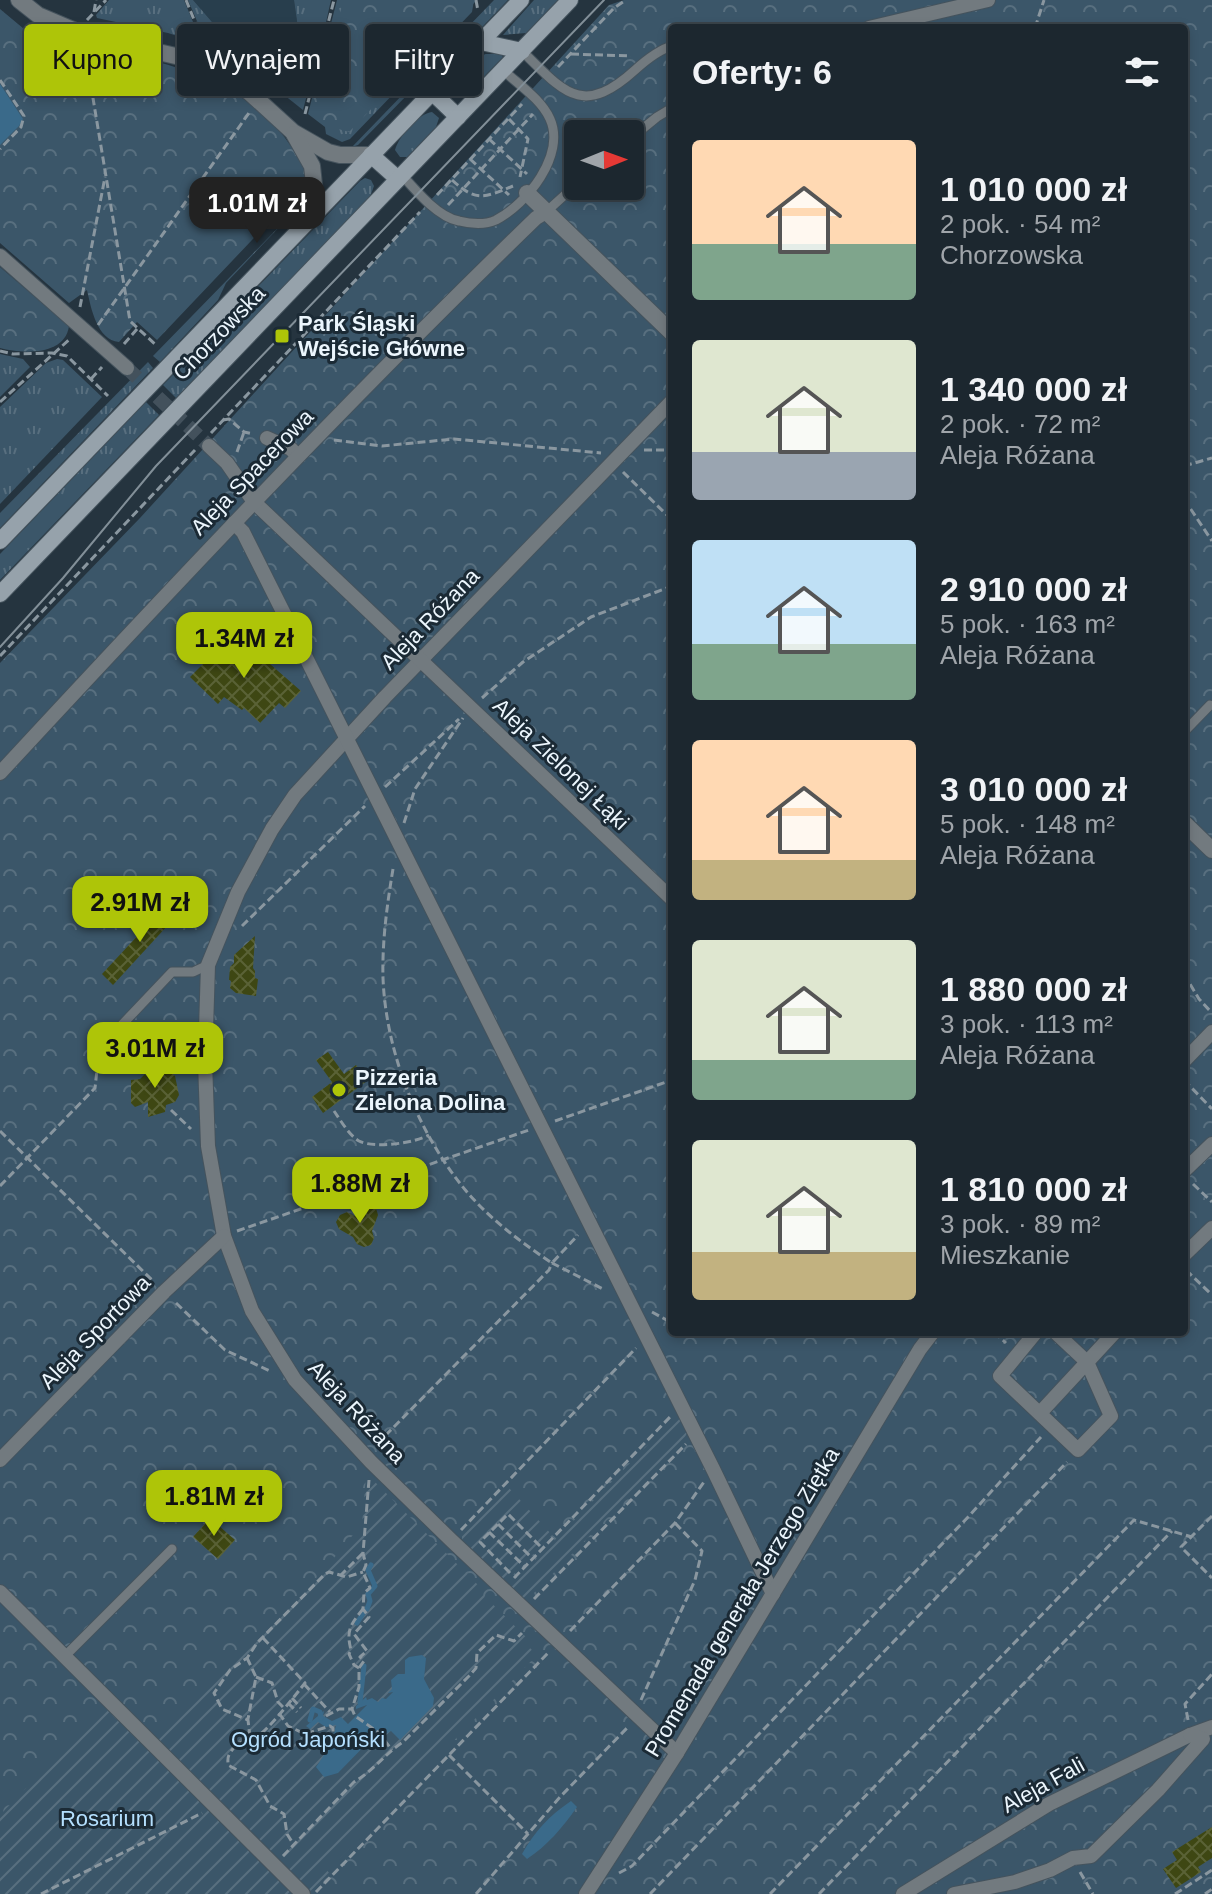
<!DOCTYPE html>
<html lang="pl">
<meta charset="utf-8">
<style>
body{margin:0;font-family:Helvetica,sans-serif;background:#29333b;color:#f1f3f6;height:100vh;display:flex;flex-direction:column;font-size:30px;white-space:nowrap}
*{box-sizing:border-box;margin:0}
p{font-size:26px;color:#a0a5aa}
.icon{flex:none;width:44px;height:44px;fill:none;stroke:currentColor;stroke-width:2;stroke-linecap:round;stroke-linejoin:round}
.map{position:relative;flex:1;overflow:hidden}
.sheet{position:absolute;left:668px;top:24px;width:520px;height:1312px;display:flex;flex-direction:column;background:#1c272f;border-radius:8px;box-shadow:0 4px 12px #0003,0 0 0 2px #3a444b}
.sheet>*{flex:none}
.banner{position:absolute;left:24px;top:24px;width:524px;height:72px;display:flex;gap:16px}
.needle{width:52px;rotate:89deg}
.controls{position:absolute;left:564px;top:120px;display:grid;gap:16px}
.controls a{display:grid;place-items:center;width:80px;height:80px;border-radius:8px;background:#1c272f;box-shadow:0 4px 12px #0003,0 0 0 2px #3a444b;font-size:40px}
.price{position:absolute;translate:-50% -68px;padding:0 18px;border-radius:16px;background:#aec508;color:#111;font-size:26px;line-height:52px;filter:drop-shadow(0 2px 4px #0008)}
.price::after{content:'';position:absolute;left:50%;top:48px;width:24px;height:18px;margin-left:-12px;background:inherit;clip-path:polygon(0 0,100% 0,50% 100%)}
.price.on{background:#222;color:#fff}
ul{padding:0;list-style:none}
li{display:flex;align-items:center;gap:24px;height:200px;padding:0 24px}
li span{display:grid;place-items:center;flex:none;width:224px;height:160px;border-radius:8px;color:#555}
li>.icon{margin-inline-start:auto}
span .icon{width:96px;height:96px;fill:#fffc;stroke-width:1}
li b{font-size:34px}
h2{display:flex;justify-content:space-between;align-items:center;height:96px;padding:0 24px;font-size:34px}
.tag{padding:0 28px;border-radius:8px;background:#1c272f;box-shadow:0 4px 12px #0003,0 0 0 2px #3a444b;font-size:28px;line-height:72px}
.tag.on{background:#aec508;color:#111}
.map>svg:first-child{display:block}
.built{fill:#283e4d}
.grass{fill:url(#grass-tufts)}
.park{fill:url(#park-crowns);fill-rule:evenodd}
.garden{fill:url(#garden-furrows)}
.water{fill:#3a6a8a}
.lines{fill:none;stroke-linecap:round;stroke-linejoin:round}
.stream{stroke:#3a6a8a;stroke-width:5}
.building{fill:url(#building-cross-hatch)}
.pedestrian-tunnel{stroke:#43515c;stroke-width:14;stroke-dasharray:14 7;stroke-linecap:butt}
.service-casing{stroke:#45535d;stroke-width:11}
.pedestrian-casing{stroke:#45535d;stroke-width:16}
.minor-casing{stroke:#45535d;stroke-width:18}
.secondary-casing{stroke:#45535d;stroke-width:18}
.path{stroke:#8a97a0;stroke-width:3;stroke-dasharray:8 4;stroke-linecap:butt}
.service{stroke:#727a7f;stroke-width:9}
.pedestrian{stroke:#727a7f;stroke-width:14}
.minor{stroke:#727a7f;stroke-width:16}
.secondary{stroke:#96a2ab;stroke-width:16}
.tram{stroke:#828f98;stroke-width:2}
.poi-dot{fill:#aec508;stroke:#1b2a35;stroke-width:3}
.labels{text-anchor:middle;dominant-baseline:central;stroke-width:6;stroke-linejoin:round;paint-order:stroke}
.poi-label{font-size:22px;font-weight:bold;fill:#ecf6fd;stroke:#1b2a35;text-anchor:start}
.street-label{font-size:22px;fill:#ecf6fd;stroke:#1b2a35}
.park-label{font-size:22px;fill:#b4dffe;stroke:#1b2a35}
</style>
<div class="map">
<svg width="1212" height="1894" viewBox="0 0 1212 1894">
<defs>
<pattern id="grass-tufts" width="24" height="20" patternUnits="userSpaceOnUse" patternTransform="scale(2)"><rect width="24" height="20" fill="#3b5669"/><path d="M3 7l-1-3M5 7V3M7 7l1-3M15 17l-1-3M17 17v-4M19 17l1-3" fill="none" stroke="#586f7f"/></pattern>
<pattern id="park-crowns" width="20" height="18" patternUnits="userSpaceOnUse" patternTransform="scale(2)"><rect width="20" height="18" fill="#3b5669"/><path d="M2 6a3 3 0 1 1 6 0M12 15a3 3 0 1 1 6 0" fill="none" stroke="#586f7f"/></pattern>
<pattern id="garden-furrows" width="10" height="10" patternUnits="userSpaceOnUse" patternTransform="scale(2)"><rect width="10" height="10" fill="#3b5669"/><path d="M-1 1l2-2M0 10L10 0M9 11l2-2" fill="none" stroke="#586f7f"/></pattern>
<pattern id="building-cross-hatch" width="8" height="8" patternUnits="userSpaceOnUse" patternTransform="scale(2)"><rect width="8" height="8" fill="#3e4713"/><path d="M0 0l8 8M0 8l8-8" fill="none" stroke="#5a6236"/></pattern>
</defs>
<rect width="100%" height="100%" fill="#25343f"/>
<path class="built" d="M193,0H294L301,49L270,56L218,29Z"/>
<g class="grass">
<path d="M109,0H184L202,44L168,33L97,18L96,15Z"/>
<path d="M188,0H193L218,29L270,56L301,49L294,0H331C328,12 326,27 321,37C312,53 284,78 267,81L245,65L208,47Z"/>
<path d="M337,0H474L472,12L350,139L342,142L326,134L325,127L308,114Z"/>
<path d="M494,0H508L441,70L414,88L358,145L352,147Z"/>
<path d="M534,0H558L526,33L503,35Z"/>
<path d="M318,52L303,110L274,87Z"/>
<path d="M486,54H501L503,57L464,97H455L450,91L451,86L480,56Z"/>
<path d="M432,112L439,118L436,127L407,157H400L395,150C398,137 419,113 432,112Z"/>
<path d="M365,178L371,180L374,186L370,197L176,398L163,385L360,181Z"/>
<path d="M307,198L226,283L218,300L160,362L153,356Z"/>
<path d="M0,354L23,359L30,367L0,397Z"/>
<path d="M57,359L63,360L102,397L0,504V407L46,363Z"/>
<path d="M148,362L153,368L0,528V513Z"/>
<path d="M146,402L159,415L0,580V554Z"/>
</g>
<g class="park">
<path d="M344,0H477L349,132L328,126L310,109Z"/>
<path d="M624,0H1212V1894H0V663L140,518L609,5ZM672,28H1184V1332H672ZM578,134H630V186H578Z"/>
<path d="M0,9L24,29L35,28L89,52V46C180,65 269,84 309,180L157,340L137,322L119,342C97,340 91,308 87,290L69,303L0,243Z"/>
<path d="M0,267L69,326C65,356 22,354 0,348Z"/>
</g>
<g class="garden">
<path d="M677,1415L680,1416L688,1431L684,1439L530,1597L525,1599L508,1588Z"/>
<path d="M366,1477L371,1478L479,1586L477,1589L527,1638L524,1642L537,1655L340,1858L337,1855L325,1868L330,1874L312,1892L284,1867L289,1862L275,1849L271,1853L155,1741L324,1570L362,1524Z"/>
<path d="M509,1488L552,1535L504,1584L462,1543V1534Z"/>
<path d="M104,1707L294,1894H0V1815Z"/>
</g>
<g class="water">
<path d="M0,84L23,119L19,126L0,145Z"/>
<path d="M422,1655L426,1658L424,1679L434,1698L433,1706L400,1740L391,1731L386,1734L380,1730L338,1773L324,1777L316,1767L332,1743L336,1725L326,1727L318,1722L310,1729L306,1726L324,1711L323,1716L332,1721L341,1717L348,1724L367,1705L356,1709V1706L366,1697L367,1700L372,1698L378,1702L382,1698L386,1699L393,1692L388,1693L392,1689L391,1680L398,1674H405V1660L409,1657Z"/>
<path d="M571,1801L577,1807C563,1827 547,1846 527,1859L522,1854C534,1832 550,1815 571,1801Z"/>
</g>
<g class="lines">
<g class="stream">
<path d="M367,1609L370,1601L368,1594L375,1586L368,1570L371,1565"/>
<path d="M357,1623L364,1612"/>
<path d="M360,1702L364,1666"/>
<path d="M310,1720L313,1709L320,1712L321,1718"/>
</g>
</g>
<g class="building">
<path d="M225,635L249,658L255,651L301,691L285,708L279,703L260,723L244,708L242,710L224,697L218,704L190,677L204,663L201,661Z"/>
<path d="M168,903L179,913L113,985L102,974Z"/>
<path d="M255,936L253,968L255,971V978L258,979L256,996L236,993L230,988L231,981L229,980L230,967L234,963V955Z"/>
<path d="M328,1052L344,1074L356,1065L367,1081L323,1113L312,1097L332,1082L316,1060Z"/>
<path d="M162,1065L175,1076L179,1095L175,1102L166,1105L165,1112L148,1117V1102L135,1107L131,1103V1080L140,1079L152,1067Z"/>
<path d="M368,1205L376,1208L378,1215L372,1231L374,1238L371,1245L364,1247L357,1244L353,1237L339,1229L336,1222L340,1215L347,1212L357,1217L361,1207Z"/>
<path d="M210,1518L235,1540L218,1559L193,1537Z"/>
<path d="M1212,1827V1858L1198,1867L1201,1872L1176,1888L1163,1869L1177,1860L1172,1852Z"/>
</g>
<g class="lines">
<path class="pedestrian-tunnel" d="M127,368L209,446"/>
<g class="service-casing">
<g id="service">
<path d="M522,51C564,92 582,118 635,70C646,60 658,50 672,46"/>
<path d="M630,139L657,117L672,108"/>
<path d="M402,175C416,191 438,217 459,221C471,224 485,225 496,220C527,204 566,155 550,119C541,99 519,85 503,70"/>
<path d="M546,212L578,183"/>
<path d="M1184,732L1210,705"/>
<path d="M99,1049L172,972H193L208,965"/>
<path d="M65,1656L172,1549"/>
</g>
</g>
<g class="pedestrian-casing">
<g id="pedestrian">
<path d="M869,28L988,0"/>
<path d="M0,256L127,368"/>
<path d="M672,401L385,697L295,795L272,829L238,892L208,965L205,1062L208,1146L224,1236L252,1311L295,1380L371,1462L451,1540L677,1753"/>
<path d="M267,438L291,449L298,456"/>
<path d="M209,446L227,463L254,502L672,899"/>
<path d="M234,523L243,532L713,1469L773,1594"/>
<path d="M0,773C175,584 351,397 536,218L546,212"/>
<path d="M1184,1061L1212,1032"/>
<path d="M1184,1171L1212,1144"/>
<path d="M1184,1255L1212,1228"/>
<path d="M1036,1332L1000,1376L1078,1450L1111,1416L1087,1362L1055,1332"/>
<path d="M1040,1413L1115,1332"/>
<path d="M0,1460L164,1292L224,1236"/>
<path d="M0,1592L303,1894"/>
<path d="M586,1894L677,1753L920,1349L933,1332"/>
<path d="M903,1894L1049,1804L1190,1735L1212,1727"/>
<path d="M954,1894L1015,1882L1050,1870L1073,1858L1091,1856L1158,1790L1203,1739L1190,1735"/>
</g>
</g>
<g class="minor-casing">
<g id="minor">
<path d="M19,0L38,15L85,35L180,57L205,67L249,92L293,132L328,152L340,155H371"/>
<path d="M294,134L312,166L317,212"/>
<path d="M527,193L672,333"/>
<path d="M1184,823L1212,850"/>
</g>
</g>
<g class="secondary-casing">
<g id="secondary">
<path d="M481,42L522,51"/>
<path d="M432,92L458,117"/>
<path d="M371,155L398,179"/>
<path d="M0,541L521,0"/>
<path d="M0,594L570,0"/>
</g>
</g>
<g class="path">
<path d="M186,0L206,49"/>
<path d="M476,0L478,11"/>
<path d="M94,12L96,0"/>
<path d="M87,20L106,0"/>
<path d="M1035,28L1044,0"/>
<path d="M85,50L130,321L157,346"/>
<path d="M571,54L631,56"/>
<path d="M558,67L614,8L626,0"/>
<path d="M0,80L24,116L21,127L0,149"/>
<path d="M266,89L321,43"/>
<path d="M305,114L334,0"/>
<path d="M509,119L528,139L520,177"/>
<path d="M489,139L527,174"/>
<path d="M470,159L509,195"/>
<path d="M452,180C476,202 484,198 513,186"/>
<path d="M437,195L522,104"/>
<path d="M448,205L533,114"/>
<path d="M80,307L105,177"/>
<path d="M98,325L249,113"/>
<path d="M124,344L137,329"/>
<path d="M0,351L13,354L52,353L67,356L108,396"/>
<path d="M91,379L102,367"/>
<path d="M0,402L71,338"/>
<path d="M223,420L229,419L244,432L253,434"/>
<path d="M211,433L420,212"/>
<path d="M334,440L382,446L454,439L601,453"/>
<path d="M644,450H672"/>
<path d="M237,452L244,432"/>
<path d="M1184,466L1212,458"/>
<path d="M623,472L672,520"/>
<path d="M1184,499L1212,541"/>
<path d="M0,656L195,450"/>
<path d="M482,698L523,662L591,617L672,586"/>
<path d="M385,787L459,719"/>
<path d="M404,823L415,789L463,718"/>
<path d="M393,869C387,905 382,942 383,978C386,1054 419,1135 467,1192C491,1220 522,1243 552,1263L578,1235"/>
<path d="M242,926L365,806"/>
<path d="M1184,974L1199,999L1212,1013"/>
<path d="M1184,1080L1212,1109"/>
<path d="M171,1110L191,1129"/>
<path d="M334,1111C341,1121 349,1135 359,1141C375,1149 414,1143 429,1135"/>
<path d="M555,1121L672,1080"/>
<path d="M0,1131L153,1281"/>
<path d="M1193,1184L1212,1202"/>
<path d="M0,1186L95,1088L98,1061"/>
<path d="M237,1231L529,1130"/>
<path d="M1186,1270L1212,1295"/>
<path d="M176,1303L225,1350L272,1372"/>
<path d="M652,1312L672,1323"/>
<path d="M994,1332L1006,1343"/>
<path d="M377,1444L549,1270L552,1263L605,1290"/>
<path d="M369,1480L363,1553L366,1565L363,1572L370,1588L364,1593L363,1609L369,1617L354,1634L367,1651L360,1657L364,1661L359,1668V1687L352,1709L355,1716L378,1732L392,1750"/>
<path d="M1212,1516L1181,1547L1212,1578"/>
<path d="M498,1524L532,1558"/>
<path d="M461,1530L636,1348"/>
<path d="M489,1532L524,1566"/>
<path d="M510,1573L480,1542L508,1514L543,1549"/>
<path d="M340,1576L363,1553"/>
<path d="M514,1578L670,1417"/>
<path d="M534,1599L686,1444"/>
<path d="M570,1631L675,1523L704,1482"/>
<path d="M263,1638L305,1683C297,1693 267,1732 257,1736C246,1741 237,1741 230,1753C227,1758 228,1759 228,1765L256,1780L270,1806L284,1814L287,1834L294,1845"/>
<path d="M247,1658L256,1677L248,1719"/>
<path d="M359,1668L354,1665L349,1654L351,1650C346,1631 350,1625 363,1609"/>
<path d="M256,1677L272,1683L278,1702L283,1707"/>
<path d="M304,1684L330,1712"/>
<path d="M292,1698L301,1708"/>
<path d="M641,1700L695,1580L702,1551L675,1523"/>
<path d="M288,1703L297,1712"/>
<path d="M279,1713L288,1726L305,1734L330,1726L333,1728V1732"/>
<path d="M326,1716L339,1709H352"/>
<path d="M1188,1720L1185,1704L1212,1674"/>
<path d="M250,1737L248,1720L222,1709L214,1693L230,1670L247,1658L257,1643L325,1574L329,1572L347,1577L363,1572"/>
<path d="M449,1755L528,1834"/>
<path d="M283,1856L354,1782C373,1771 385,1754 403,1742L469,1676L476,1668L477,1653L496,1635L514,1641L522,1633"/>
<path d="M1080,1872L1093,1894"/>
<path d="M619,1873L632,1866L969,1516L1041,1437"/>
<path d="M316,1892L548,1653"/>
<path d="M41,1894L202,1813"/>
<path d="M476,1894L560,1797L627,1728"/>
<path d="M650,1894L1067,1462"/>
<path d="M770,1894L1134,1520L1192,1537"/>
<path d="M819,1894L1172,1531"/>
<path d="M1175,1894L1212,1870"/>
<path d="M1205,1894L1212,1889"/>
</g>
<use href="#service" class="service"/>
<use href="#pedestrian" class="pedestrian"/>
<use href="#minor" class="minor"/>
<use href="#secondary" class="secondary"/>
<path class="tram" d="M0,647L63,578L156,466L604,0"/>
</g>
<g class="poi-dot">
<rect x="274" y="328" width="16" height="16" rx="4"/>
<circle cx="339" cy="1090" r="8"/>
</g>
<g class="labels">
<g class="poi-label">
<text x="298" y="323">Park Śląski<tspan x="298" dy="25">Wejście Główne</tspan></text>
<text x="355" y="1077">Pizzeria<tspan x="355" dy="25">Zielona Dolina</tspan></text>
</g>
<g class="street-label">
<text transform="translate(219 333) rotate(-46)">Chorzowska</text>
<text transform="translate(252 472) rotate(-46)">Aleja Spacerowa</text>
<text transform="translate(430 619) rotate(-46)">Aleja Różana</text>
<text transform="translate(561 764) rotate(44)">Aleja Zielonej Łąki</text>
<text transform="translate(95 1332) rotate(-46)">Aleja Sportowa</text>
<text transform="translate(357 1412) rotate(47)">Aleja Różana</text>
<text transform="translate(742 1602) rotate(-59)">Promenada generała Jerzego Ziętka</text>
<text transform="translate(1043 1785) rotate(-29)">Aleja Fali</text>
</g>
<g class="park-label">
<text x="308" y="1739">Ogród Japoński</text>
<text x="107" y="1818">Rosarium</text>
</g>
</g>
</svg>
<div class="controls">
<a><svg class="needle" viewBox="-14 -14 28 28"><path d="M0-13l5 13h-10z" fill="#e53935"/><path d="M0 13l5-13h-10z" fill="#a0a5aa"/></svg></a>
</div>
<b class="price on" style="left:257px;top:245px">1.01M zł</b>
<b class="price" style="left:244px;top:680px">1.34M zł</b>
<b class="price" style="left:140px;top:944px">2.91M zł</b>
<b class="price" style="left:155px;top:1090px">3.01M zł</b>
<b class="price" style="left:360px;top:1225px">1.88M zł</b>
<b class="price" style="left:214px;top:1538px">1.81M zł</b>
<div class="banner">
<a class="tag on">Kupno</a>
<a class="tag">Wynajem</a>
<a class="tag">Filtry</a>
</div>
<section class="sheet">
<h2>Oferty: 6<svg class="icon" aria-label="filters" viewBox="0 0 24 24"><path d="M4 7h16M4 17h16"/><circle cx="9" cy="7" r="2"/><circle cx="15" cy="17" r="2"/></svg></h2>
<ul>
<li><span style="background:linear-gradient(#ffd9b3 65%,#7fa58c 0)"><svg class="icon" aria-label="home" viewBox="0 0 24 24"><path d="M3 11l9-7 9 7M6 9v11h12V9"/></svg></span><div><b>1 010 000 zł</b><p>2 pok. · 54 m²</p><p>Chorzowska</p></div></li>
<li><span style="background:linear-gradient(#dfe7d0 70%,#9aa5b1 0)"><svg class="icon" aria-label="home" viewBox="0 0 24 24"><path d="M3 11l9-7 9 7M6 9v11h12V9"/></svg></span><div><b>1 340 000 zł</b><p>2 pok. · 72 m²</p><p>Aleja Różana</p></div></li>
<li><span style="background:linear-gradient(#bfe0f5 65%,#7fa58c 0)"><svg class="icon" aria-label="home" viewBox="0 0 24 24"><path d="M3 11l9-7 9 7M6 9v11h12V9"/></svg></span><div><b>2 910 000 zł</b><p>5 pok. · 163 m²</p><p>Aleja Różana</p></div></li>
<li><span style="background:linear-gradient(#ffd9b3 75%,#c2b280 0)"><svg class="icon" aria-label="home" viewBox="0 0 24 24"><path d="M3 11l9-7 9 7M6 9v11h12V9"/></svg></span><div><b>3 010 000 zł</b><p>5 pok. · 148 m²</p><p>Aleja Różana</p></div></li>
<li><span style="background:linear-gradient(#dfe7d0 75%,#7fa58c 0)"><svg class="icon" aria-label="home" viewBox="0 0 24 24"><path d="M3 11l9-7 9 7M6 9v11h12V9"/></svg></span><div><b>1 880 000 zł</b><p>3 pok. · 113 m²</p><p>Aleja Różana</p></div></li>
<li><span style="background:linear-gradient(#dfe7d0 70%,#c2b280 0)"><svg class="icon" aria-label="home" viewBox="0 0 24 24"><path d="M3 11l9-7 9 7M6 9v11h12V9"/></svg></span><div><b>1 810 000 zł</b><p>3 pok. · 89 m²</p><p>Mieszkanie</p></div></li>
</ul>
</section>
</div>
